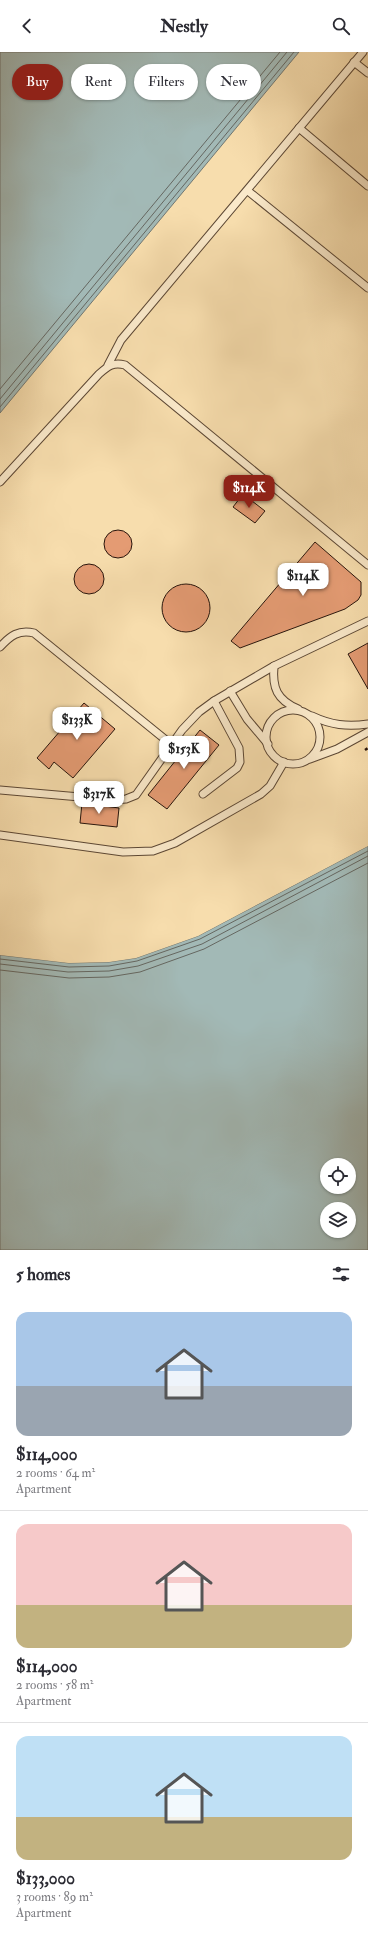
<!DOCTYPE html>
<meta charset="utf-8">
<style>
body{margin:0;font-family:"IM FELL Double Pica",serif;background:#f7f7f7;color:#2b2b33;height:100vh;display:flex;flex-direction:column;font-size:15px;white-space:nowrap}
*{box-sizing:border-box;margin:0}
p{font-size:13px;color:#7c7c81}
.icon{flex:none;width:22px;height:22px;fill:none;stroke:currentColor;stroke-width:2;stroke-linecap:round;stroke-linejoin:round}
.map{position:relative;height:1198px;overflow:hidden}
.sheet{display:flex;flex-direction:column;background:#fff;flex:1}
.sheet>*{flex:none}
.guide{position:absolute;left:12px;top:12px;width:344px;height:36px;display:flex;gap:8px}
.fabs{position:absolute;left:320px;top:1106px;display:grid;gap:8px}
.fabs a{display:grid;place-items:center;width:36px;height:36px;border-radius:50%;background:#fff;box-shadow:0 1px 3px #0004;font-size:20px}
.price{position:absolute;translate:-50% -34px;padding:0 9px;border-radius:8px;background:#fff;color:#222;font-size:13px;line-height:26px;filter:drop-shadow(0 1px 2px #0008)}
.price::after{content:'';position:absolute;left:50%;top:24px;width:12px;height:9px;margin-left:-6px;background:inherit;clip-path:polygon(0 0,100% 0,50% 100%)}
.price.current{background:#8f2418;color:#fff}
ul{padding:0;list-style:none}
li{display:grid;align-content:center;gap:8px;height:212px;padding:0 16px}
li+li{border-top:1px solid #e1e1e2}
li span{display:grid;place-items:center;height:124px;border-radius:12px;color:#555}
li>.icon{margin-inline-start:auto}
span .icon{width:72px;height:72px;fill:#fffc;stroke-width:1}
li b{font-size:17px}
h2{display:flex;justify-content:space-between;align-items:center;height:48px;padding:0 16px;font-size:17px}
.tag{padding:0 14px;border-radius:18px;background:#fff;box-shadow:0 1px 3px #0004;font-size:14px;line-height:36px}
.tag.current{background:#8f2418;color:#fff}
header{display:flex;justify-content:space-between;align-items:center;height:52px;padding:0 16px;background:#fff;font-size:18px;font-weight:700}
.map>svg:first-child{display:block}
.water{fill:#a2b9b6;stroke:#717772;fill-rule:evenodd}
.pier{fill:#f7ddad}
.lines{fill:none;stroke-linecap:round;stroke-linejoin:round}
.shore{stroke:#656761;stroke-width:1}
.building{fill:#e49b73;stroke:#28150c}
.lane-casing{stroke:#5c4734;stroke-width:9}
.path{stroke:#28150c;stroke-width:2.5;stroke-dasharray:3 2;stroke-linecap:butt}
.lane{stroke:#fae9ca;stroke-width:7}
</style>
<header><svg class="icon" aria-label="back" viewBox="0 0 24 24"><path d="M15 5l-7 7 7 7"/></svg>Nestly<svg class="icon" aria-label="search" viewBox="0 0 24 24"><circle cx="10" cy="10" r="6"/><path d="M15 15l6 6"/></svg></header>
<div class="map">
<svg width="368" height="1198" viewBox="0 0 368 1198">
<rect width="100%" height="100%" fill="#f7ddad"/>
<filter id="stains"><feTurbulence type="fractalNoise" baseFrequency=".005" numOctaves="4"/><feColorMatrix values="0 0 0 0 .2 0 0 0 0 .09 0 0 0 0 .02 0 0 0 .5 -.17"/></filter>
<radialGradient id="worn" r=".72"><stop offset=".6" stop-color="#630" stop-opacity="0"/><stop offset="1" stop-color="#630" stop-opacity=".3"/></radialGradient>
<g class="water">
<path d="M0,0H299L0,361Z"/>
<path d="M368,794V1198H0V903L69,911L109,910L136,906L198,884ZM327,1113H349V1135H327ZM327,1157H349V1179H327Z"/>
</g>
<path class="pier" d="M368,792V794L198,884L136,906L109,910L69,911L0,903V901L69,909L108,908L135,904L197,882Z"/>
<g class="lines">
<g class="shore">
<path d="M0,337L280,0"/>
<path d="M0,347L287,0"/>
<path d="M0,355L294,0"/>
<path d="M0,907L69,915L109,914L137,909L200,887L368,799"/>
<path d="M0,912L68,920L109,919L138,914L202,892L368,804"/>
<path d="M0,918L69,926L109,925L140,920L204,897L368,811"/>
</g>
</g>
<g class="building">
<path d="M243,442L265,459L255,471L233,455Z"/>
<circle cx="118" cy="492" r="14"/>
<path d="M315,490L361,530V543L358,548L345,557L240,596L231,589Z"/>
<circle cx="89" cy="527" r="15"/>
<circle cx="186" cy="556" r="24"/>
<path d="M368,591V637L348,602Z"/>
<path d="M84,651L115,677L73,726L54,710L49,717L37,706Z"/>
<path d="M200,678L219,693L167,757L148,743Z"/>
<path d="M82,751L119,756L117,775L80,771Z"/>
</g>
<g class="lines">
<g class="lane-casing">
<g id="lane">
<path d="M354,10L368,21"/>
<path d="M299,76L368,134"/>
<path d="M248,139L368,236"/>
<path d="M108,313L121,288L363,0"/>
<path d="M0,430L99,322C108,314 113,310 125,313L368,513"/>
<path d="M0,595C10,584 19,577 34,581L172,693"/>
<path d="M274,614C272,636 277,648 298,657"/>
<path d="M230,639L247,667L268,692"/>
<circle cx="293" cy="685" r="27"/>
<path d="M312,664C331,673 347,675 368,672"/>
<path d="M310,707L337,697L368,680"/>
<path d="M0,738L114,748L126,747L136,743L182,678L199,660L214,649L274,614L368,569"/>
<path d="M203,742L237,716L240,710L239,696L214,649"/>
<path d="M0,783L123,800L153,799L175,791L261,742L270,734L284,710"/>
</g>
</g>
<path class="path" d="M365,698L368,696"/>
<use href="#lane" class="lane"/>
</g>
<rect width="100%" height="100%" filter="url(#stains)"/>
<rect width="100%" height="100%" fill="url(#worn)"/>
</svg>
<div class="fabs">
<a><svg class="icon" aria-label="locate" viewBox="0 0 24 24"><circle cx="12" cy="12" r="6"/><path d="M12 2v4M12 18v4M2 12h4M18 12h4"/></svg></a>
<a><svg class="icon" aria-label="layers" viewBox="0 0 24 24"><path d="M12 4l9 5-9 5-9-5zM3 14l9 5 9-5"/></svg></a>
</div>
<b class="price current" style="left:249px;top:457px">$114K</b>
<b class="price" style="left:303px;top:545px">$114K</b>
<b class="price" style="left:77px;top:689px">$133K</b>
<b class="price" style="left:184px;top:718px">$153K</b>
<b class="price" style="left:99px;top:763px">$317K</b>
<div class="guide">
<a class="tag current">Buy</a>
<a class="tag">Rent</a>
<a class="tag">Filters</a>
<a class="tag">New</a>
</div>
</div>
<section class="sheet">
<h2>5 homes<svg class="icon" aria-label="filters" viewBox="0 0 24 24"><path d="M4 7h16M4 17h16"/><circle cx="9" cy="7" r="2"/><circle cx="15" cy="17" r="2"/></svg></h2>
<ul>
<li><span style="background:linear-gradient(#a9c7e8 60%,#9aa5b1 0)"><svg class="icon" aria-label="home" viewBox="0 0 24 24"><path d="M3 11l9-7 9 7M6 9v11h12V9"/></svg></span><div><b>$114,000</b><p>2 rooms · 64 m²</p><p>Apartment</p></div></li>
<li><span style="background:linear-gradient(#f6c9c9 65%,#c2b280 0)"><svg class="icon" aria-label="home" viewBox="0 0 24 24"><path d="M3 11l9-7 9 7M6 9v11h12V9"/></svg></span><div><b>$114,000</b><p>2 rooms · 58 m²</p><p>Apartment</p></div></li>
<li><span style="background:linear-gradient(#bfe0f5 65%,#c2b280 0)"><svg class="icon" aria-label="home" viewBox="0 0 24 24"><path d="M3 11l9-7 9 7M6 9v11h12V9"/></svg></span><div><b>$133,000</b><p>3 rooms · 89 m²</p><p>Apartment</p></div></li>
</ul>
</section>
